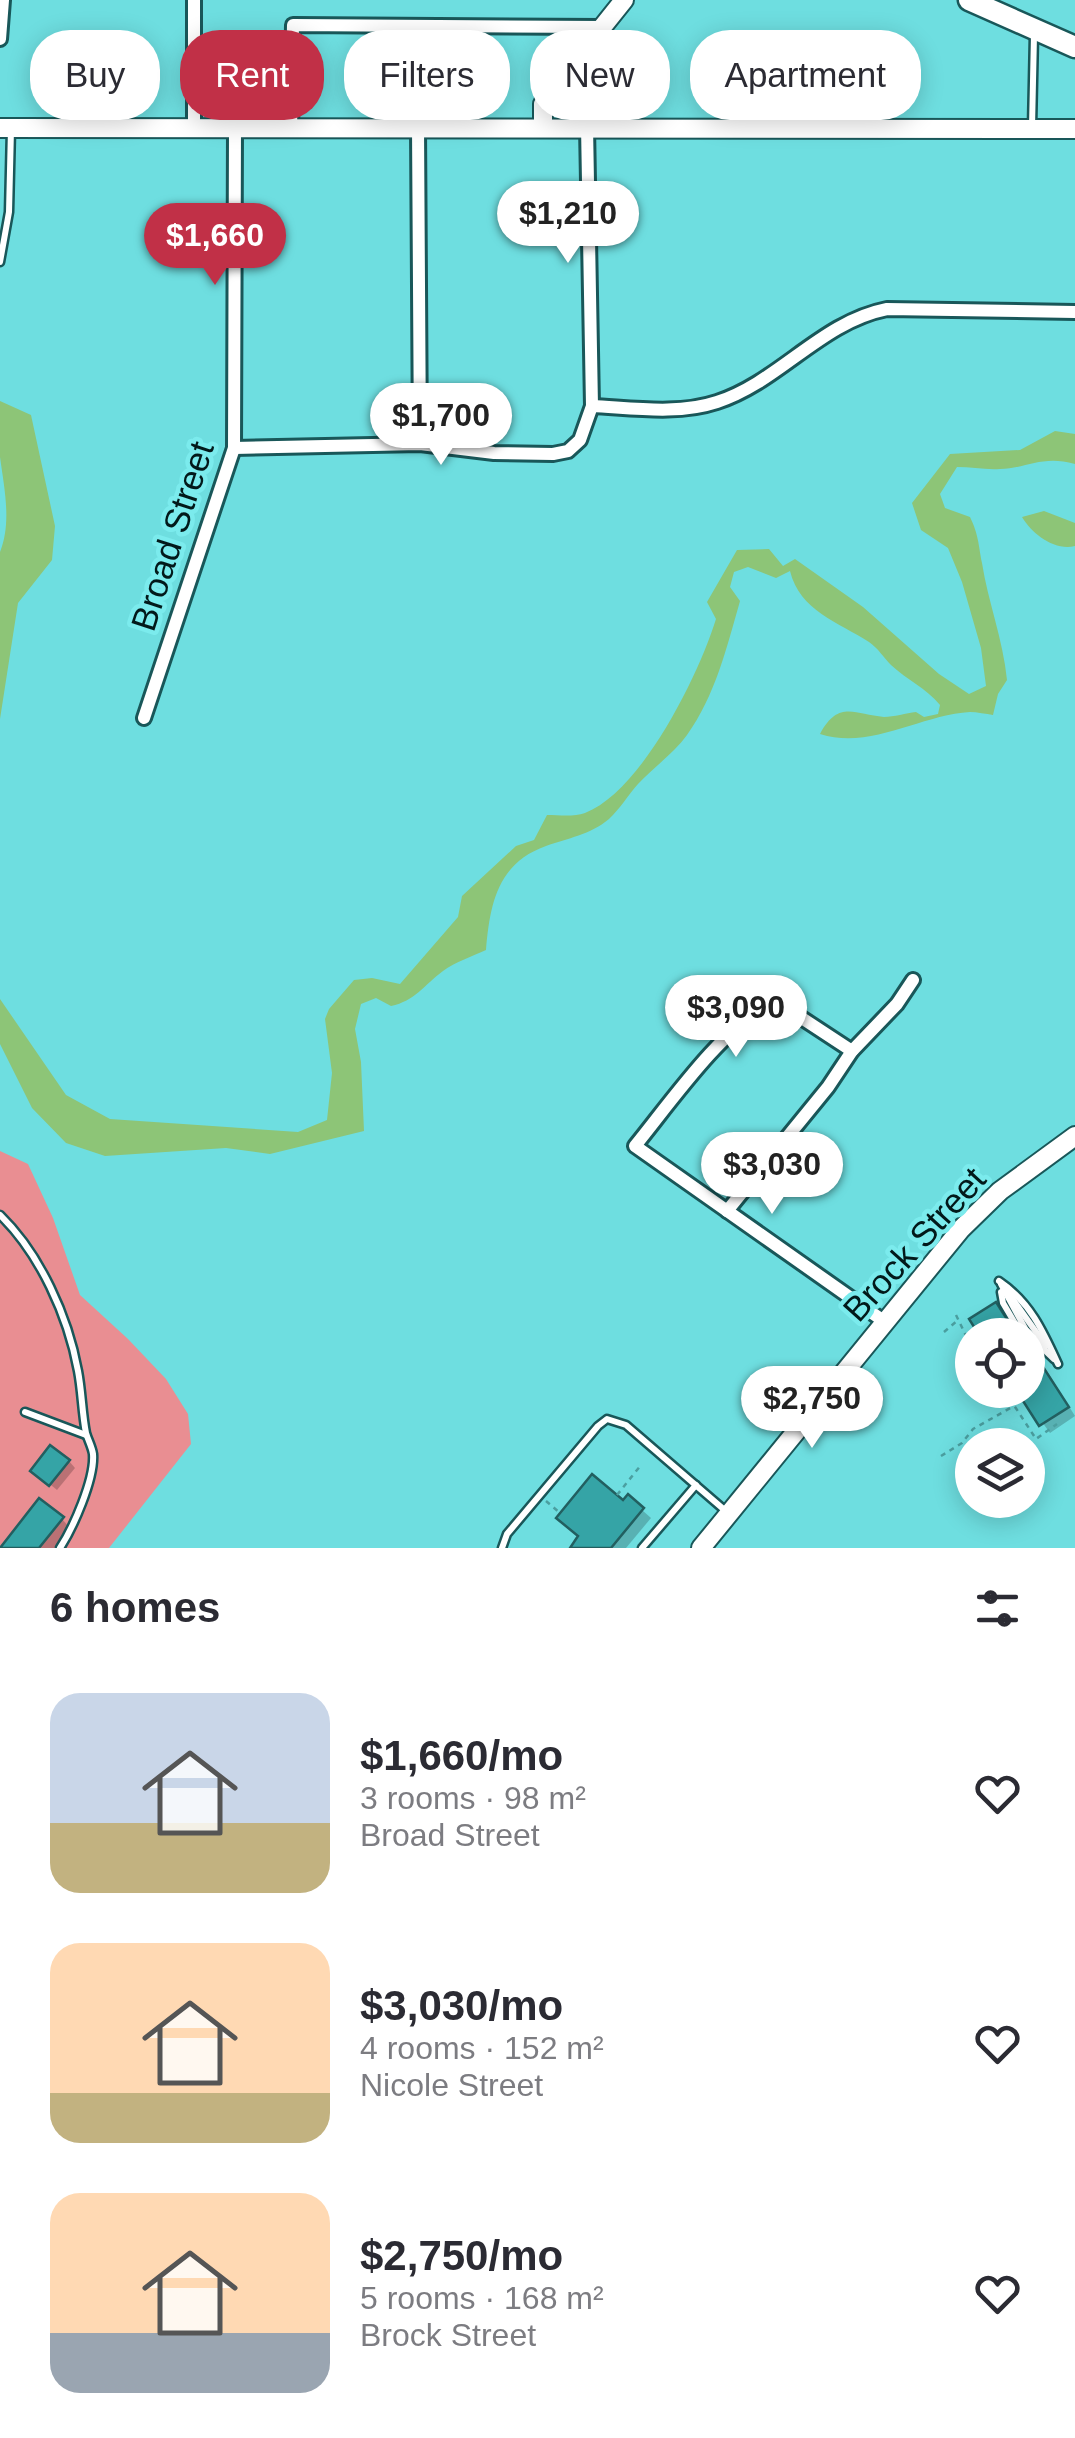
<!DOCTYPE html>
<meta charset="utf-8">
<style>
body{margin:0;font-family:Arial,sans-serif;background:#f2f2f3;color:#2b2b33;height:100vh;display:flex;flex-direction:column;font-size:38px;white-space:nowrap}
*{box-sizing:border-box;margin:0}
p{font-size:32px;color:#7c7c81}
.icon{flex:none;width:55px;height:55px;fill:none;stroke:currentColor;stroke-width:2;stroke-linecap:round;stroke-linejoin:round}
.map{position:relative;height:1548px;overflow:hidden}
.sheet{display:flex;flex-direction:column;background:#fff;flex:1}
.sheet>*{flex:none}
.hud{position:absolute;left:30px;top:30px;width:1015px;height:90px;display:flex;gap:20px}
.fabs{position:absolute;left:955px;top:1318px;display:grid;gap:20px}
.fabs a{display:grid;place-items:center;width:90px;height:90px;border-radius:50%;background:#fff;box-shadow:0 5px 25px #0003;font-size:50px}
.price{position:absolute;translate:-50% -85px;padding:0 22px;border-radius:35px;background:#fff;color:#222;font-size:32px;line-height:65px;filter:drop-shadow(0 2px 5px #0008)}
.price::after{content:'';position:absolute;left:50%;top:60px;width:30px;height:22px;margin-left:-15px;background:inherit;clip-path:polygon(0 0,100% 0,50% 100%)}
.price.current{background:#c13047;color:#fff}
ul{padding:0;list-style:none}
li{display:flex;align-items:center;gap:30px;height:250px;padding:0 50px}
li span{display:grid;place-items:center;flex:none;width:280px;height:200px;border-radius:30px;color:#555}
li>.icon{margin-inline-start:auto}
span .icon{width:120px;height:120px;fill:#fffc;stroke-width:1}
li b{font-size:42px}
h2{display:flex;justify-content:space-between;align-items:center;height:120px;padding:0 50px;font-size:42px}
.pill{padding:0 35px;border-radius:40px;background:#fff;box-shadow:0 5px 25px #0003;font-size:35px;line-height:90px}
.pill.current{background:#c13047;color:#fff}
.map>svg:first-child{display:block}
.green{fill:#e98e92}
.water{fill:#8dc577}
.shadow{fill:#0003}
.building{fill:#35a4a6;stroke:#225f60;stroke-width:2.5}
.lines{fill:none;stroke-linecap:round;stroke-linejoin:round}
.lane-casing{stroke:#195759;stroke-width:11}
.street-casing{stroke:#195759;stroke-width:18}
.secondary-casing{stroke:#195759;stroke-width:22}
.primary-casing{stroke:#195759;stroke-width:25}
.path{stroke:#4b9fa0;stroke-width:2.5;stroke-dasharray:5 5;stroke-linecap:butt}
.lane{stroke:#fff;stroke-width:6}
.street{stroke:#fff;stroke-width:12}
.secondary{stroke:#fff;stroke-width:18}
.primary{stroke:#fff;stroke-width:20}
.labels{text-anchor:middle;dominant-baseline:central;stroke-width:9;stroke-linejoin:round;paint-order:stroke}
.street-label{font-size:35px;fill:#02191a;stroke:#7bebed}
</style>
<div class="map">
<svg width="1075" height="1548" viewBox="0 0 1075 1548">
<rect width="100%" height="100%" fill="#6edee0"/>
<path class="green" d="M0,1151L28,1164L53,1218L80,1295L128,1339L166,1379L188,1414L191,1444L109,1548H0Z"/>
<g class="water">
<path d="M0,401L31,415L55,526L52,560L18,603L0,719V552C12,522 4,487 0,457C0,439 0,419 0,401Z"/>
<path d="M1055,431L1075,434V464C1042,455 1029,468 1000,469C986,470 971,467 957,467L940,494L945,508L970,517C979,536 978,543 982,563C988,602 1003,639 1007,680L998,694L993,715C986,714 977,712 970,712C920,715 871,750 820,734C839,699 855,715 884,717C894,717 906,713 916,712L924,717L938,714L940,705C926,688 907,680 891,665C884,658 878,648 869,642C838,622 800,611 790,571L776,578L748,567L734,572L730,587L740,601C727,647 715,696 687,735C674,753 653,768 638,784C628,795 620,809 609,819C590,835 568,838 546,846C498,863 490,903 486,950C473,956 455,962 443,971C424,985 415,1001 391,1006L376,998L361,1004L355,1029L361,1062L364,1131L270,1154L226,1148L105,1156L66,1143L32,1108L0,1044V999L66,1095L110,1119L298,1132L327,1120L332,1073L325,1019L329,1009L354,980L372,978L400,984L458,917L462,896L516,846L534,840L547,815C559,815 574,817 585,813C642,791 699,674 716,619L707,602L737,550L769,549L783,566L795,559L863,607L939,674L969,694L986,686L981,648L962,582L948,548L921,530L912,503L950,454L1020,450Z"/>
<path d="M1044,511L1075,523V546C1054,551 1032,534 1022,517Z"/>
</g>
<g class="shadow">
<path d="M1022,1298L1034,1317L1014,1329L1018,1335H974Z"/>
<path d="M1028,1350L1045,1368L1075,1416L1050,1433L1019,1390H1028Z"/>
<path d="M69,1461L75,1468L57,1490L40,1476Z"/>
<path d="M623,1504L642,1510L651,1518L626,1548H573Z"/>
<path d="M62,1519L70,1528L54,1548H3Z"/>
</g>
<g class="building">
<path d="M996,1302L1017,1335H972V1338L970,1334L976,1330L969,1319Z"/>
<path d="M1028,1351L1032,1359L1036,1356L1069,1407L1039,1426L1016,1390H1028Z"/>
<path d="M50,1445L70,1460L49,1486L30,1471Z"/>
<path d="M592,1474L623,1500L628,1494L644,1508L611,1548H570L578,1536L556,1518Z"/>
<path d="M39,1498L64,1517L39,1548H0Z"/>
</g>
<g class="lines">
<g class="lane-casing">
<g id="lane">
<path d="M1032,127L1034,35"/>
<path d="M0,262L9,212L11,129"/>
<path d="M0,1215C40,1254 68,1316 78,1371C82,1392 82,1413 86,1433C88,1440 92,1447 93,1454C95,1479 73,1528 60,1548"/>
<path d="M999,1281C1030,1302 1043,1331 1058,1364"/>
<path d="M1001,1284L1028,1334L1054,1359"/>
<path d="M1004,1287L1046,1346"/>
<path d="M1001,1292L1003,1303L1022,1335"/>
<path d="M1028,1341L1041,1351"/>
<path d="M25,1412L86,1435"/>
<path d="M502,1548L507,1534L598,1426L607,1419L626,1425L728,1513"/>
<path d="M642,1548L696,1485"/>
</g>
</g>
<g class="street-casing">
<g id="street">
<path d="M194,0V129"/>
<path d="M0,39L3,0"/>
<path d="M418,127L420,444"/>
<path d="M291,129L293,25L601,27"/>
<path d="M592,406C633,408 678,415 717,402C779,382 821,322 887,309L1075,312"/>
<path d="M234,448L420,444L494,453L553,454L568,451L580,440L592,406L587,126"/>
<path d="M144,718L234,448L235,129"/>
<path d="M852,1051L788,1009L766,1007C722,1028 667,1107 635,1146L885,1322"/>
<path d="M727,1211L828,1087L852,1051L897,1004L913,980"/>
</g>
</g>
<g class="secondary-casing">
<g id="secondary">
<path d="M543,126V104L552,90L624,0"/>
<path d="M0,128L1075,129"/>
<path d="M701,1548L961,1229L1000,1191L1075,1136"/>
</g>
</g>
<g class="primary-casing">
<path id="primary" d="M969,0L1075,47"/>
</g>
<g class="path">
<path d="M956,1315L972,1348"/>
<path d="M944,1332L958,1320"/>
<path d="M1004,1390L1036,1439L1057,1424"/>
<path d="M941,1456L962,1443L973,1429L1014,1406"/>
<path d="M617,1495L641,1465"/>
<path d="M546,1501L560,1513"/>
</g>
<use href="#lane" class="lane"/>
<use href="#street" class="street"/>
<use href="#secondary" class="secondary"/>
<use href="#primary" class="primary"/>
</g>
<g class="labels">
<g class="street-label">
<text transform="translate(172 536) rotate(-72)">Broad Street</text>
<text transform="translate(914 1244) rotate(-48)">Brock Street</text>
</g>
</g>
</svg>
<div class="fabs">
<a><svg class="icon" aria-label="locate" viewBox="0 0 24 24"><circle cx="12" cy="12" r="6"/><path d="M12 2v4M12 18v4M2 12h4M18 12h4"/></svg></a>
<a><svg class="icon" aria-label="layers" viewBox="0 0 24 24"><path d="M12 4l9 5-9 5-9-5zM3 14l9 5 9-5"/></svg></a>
</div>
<b class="price" style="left:568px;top:266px">$1,210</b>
<b class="price current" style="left:215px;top:288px">$1,660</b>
<b class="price" style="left:441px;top:468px">$1,700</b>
<b class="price" style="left:736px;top:1060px">$3,090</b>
<b class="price" style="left:772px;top:1217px">$3,030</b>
<b class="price" style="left:812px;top:1451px">$2,750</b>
<div class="hud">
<a class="pill">Buy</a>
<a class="pill current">Rent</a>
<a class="pill">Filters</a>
<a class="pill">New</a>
<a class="pill">Apartment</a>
</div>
</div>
<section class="sheet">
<h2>6 homes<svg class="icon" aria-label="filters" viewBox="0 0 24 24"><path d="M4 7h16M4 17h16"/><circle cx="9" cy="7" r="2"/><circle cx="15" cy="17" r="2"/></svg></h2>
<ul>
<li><span style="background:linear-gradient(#c9d6e8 65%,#c2b280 0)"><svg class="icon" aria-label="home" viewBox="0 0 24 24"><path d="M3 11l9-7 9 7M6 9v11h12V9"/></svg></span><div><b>$1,660/mo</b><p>3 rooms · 98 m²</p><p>Broad Street</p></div><svg class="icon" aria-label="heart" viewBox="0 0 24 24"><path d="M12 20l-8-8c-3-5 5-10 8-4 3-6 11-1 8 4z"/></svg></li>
<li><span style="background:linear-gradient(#ffd9b3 75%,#c2b280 0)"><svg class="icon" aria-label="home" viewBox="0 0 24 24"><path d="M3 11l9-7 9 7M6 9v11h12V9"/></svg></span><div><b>$3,030/mo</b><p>4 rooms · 152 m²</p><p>Nicole Street</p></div><svg class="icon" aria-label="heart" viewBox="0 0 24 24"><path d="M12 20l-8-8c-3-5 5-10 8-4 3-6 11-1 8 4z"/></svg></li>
<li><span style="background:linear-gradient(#ffd9b3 70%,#9aa5b1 0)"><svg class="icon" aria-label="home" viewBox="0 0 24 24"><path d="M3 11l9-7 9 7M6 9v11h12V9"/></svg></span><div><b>$2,750/mo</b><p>5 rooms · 168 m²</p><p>Brock Street</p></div><svg class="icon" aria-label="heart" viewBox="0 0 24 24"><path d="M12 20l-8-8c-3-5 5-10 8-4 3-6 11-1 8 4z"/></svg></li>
</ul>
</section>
